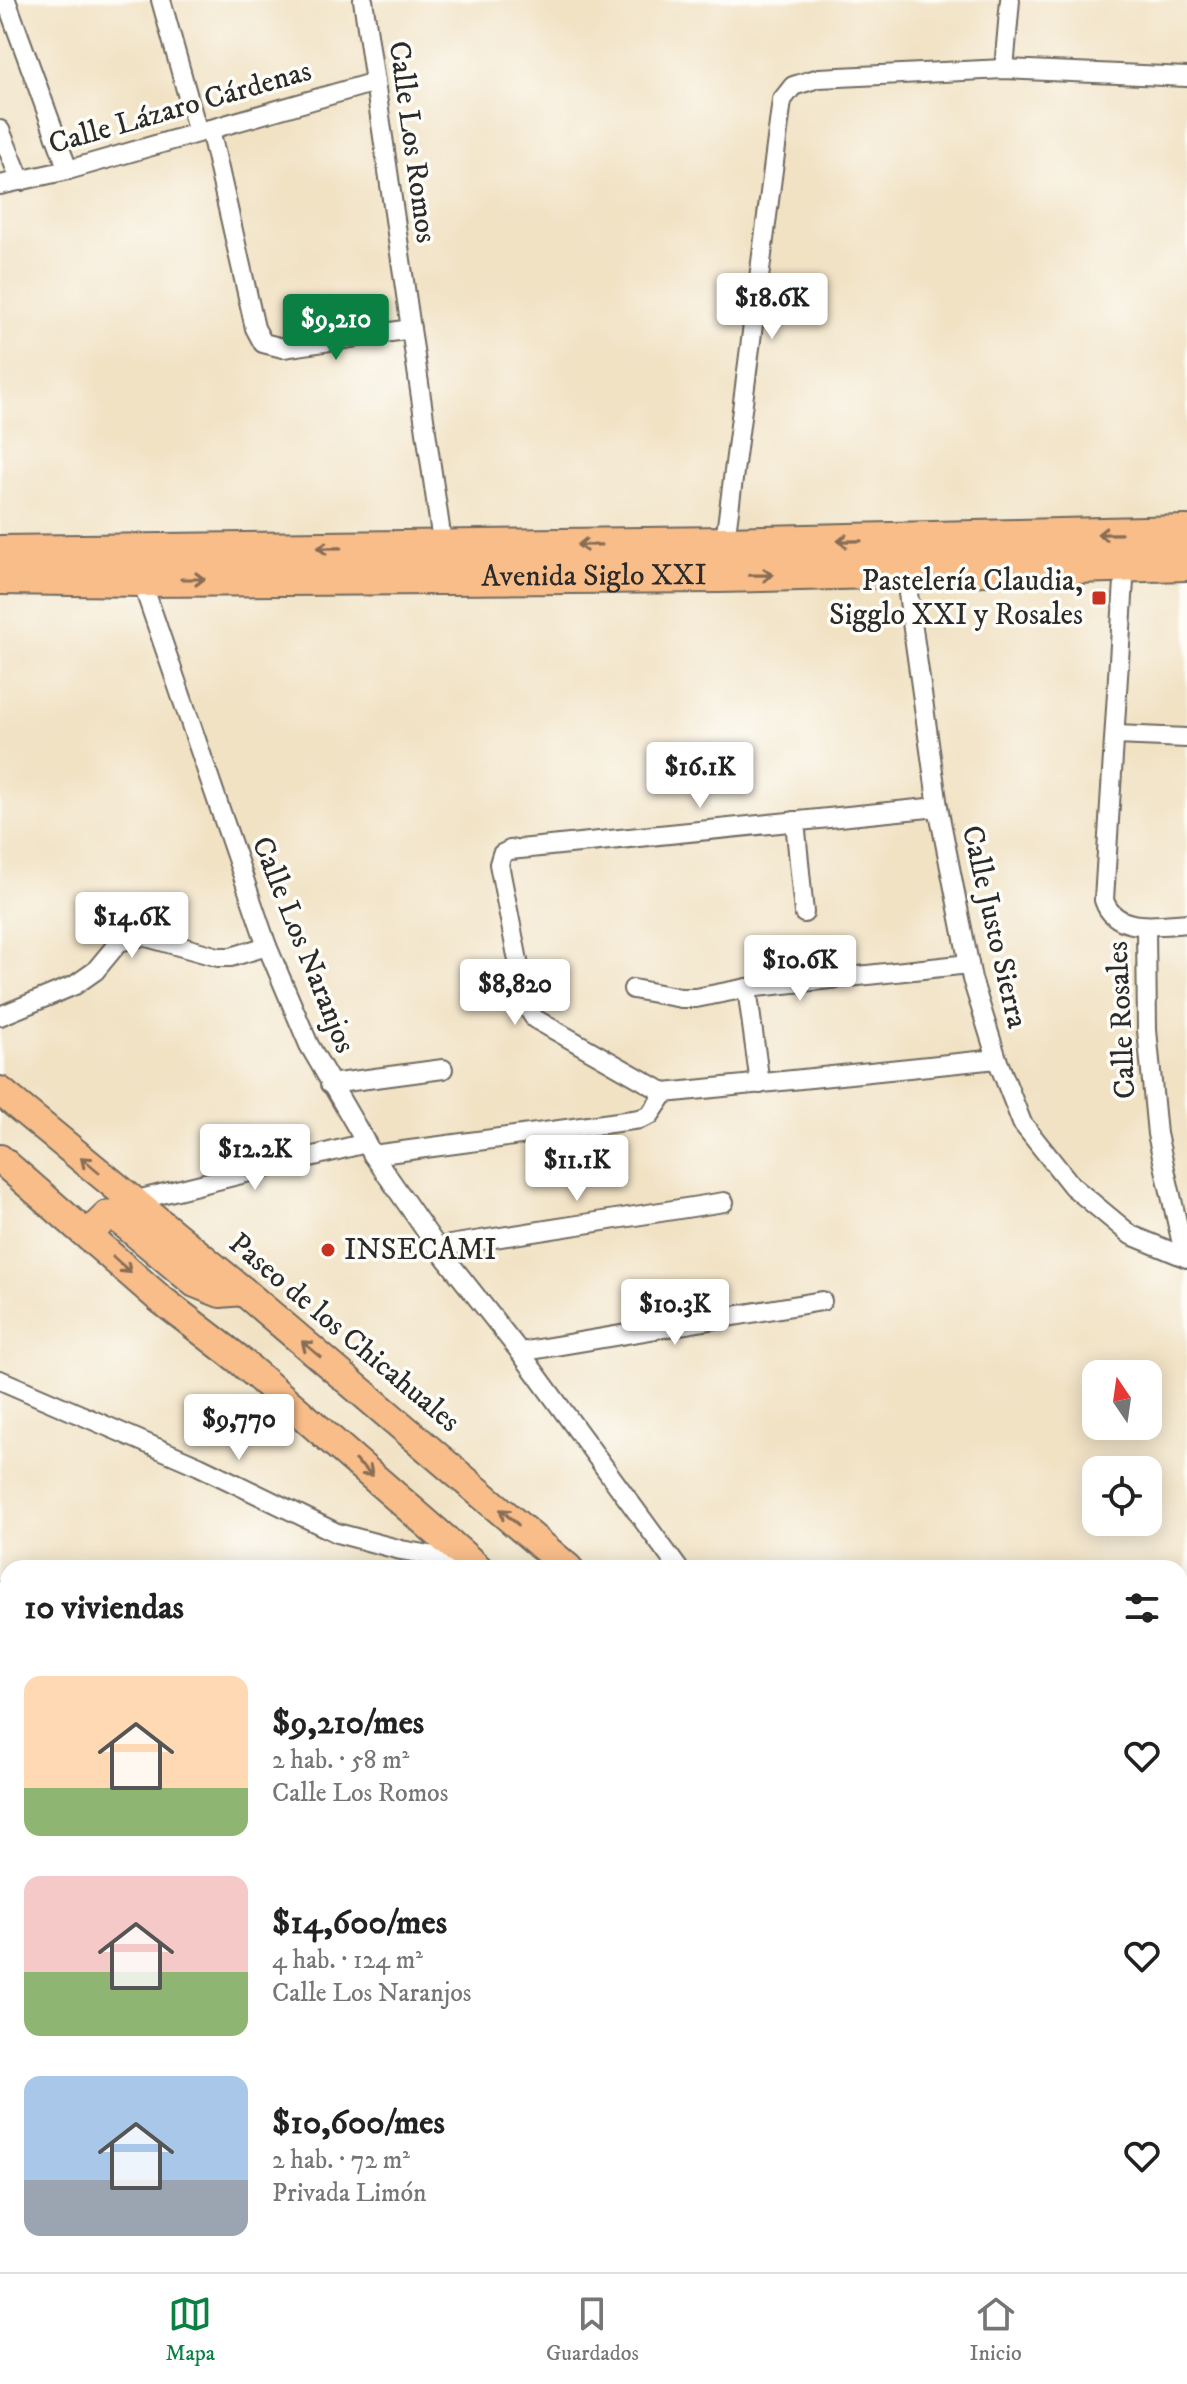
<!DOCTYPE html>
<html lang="es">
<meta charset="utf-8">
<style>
body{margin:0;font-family:"IM FELL DW Pica",serif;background:#f2f2f2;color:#222;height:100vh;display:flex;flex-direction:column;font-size:30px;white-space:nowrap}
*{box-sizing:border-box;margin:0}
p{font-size:26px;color:#767676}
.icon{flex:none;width:44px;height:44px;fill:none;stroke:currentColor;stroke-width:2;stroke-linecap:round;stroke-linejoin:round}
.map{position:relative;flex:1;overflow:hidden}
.panel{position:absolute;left:0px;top:1560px;width:1188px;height:712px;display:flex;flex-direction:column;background:#fff;border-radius:24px 24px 0 0;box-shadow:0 4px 20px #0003}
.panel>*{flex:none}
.needle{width:52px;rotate:347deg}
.fabs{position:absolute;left:1082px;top:1360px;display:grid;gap:16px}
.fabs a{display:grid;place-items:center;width:80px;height:80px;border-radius:16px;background:#fff;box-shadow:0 4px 20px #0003;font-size:40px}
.price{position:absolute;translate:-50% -68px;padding:0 18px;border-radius:8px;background:#fff;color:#222;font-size:26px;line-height:52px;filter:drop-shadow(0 2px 4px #0008)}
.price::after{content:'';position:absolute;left:50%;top:48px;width:24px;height:18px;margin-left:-12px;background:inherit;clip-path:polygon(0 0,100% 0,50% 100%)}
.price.active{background:#0b8043;color:#fff}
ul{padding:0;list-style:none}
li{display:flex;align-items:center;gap:24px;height:200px;padding:0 24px}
li span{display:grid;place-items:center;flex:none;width:224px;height:160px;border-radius:16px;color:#555}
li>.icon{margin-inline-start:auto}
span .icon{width:96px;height:96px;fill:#fffc;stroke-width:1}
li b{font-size:34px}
h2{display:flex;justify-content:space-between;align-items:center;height:96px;padding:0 24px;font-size:34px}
.menu{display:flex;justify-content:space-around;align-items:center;height:112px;border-top:2px solid #e0e0e0;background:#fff;font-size:22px;color:#767676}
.menu a{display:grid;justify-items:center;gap:4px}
.menu .active{color:#0b8043}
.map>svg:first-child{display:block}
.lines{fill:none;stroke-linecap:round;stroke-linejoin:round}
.river{stroke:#5fc4dd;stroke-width:34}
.street-casing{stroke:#706b61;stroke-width:22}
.primary-casing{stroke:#706b61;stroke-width:32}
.highway-casing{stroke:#706b61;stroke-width:38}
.street{stroke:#fff;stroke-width:18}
.primary{stroke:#f8bd89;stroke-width:28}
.highway{stroke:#f8bd89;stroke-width:34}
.oneway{stroke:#876d55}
.poi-dot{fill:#c8321e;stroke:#fdfcf7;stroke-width:3}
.labels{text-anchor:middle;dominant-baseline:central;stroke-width:7;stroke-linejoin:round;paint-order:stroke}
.street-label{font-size:30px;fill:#2b2b2b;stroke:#fdfcf7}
.poi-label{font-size:30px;fill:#2b2b2b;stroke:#fdfcf7;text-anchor:end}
</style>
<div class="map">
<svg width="1187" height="2272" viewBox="0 0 1187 2272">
<rect width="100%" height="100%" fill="#fdfcf7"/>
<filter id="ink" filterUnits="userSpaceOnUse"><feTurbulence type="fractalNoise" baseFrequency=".0125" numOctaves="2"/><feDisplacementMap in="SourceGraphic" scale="16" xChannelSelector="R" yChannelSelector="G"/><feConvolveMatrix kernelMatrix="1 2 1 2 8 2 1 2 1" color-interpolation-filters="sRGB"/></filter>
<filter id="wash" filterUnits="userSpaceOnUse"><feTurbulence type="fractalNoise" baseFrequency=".006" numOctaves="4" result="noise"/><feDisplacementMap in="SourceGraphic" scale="32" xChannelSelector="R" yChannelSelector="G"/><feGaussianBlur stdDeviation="1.8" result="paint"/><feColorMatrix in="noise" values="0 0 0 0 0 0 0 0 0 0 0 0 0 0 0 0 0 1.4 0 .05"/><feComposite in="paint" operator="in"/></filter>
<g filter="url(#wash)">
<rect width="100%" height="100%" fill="#f1e2c4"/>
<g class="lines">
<g class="river">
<path d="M0,2166L8,2176"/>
<path d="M76,2264L83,2272"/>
</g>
</g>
</g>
<g filter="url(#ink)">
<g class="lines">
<g class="street-casing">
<g id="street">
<path d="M6,0L68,170"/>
<path d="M161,0L198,133"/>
<path d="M363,0L444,555"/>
<path d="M1004,69L1010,0"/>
<path d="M210,129L255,328L263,343L283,348L411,329"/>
<path d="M0,130L21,181"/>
<path d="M0,185L68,170L375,82"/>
<path d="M724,549L782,100L793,86L819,78L1004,69L1187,77"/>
<path d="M1125,565L1104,900C1115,934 1158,925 1187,923"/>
<path d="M905,572L938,807L972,979L997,1059L1022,1123L1072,1186L1131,1235L1187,1258"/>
<path d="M141,579L267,946L309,1045L373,1155L437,1247L520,1352L678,1568"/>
<path d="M1116,735L1187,738"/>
<path d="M795,821L804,913"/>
<path d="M1146,926L1147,1030L1157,1134L1185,1257"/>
<path d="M747,988L760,1084"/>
<path d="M633,989L681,998H696L747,988L969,964"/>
<path d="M0,1016L75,985L95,971L119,942L143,936L218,957H231L267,946"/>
<path d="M330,1084L443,1069"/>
<path d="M665,1093L535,1019L527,1007L499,864L502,854L510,850L938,807"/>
<path d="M665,1093L997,1059"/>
<path d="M373,1155L640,1119L650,1115L665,1093"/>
<path d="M133,1201L366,1143"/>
<path d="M437,1247L724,1202"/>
<path d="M520,1352L822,1301"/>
<path d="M0,1380L199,1466L337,1533L401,1550L470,1562"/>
<path d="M0,1592L8,1589"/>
<path d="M1180,1602L1187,1601"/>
<path d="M0,1629L8,1648"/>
<path d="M1180,1733L1187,1731"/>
<path d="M0,1736L8,1734"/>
<path d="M0,1766L8,1765"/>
<path d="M1180,1854L1187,1852"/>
<path d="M0,2016L8,2030"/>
<path d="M0,2184L8,2195"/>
<path d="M59,2264L65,2272"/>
<path d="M195,2264L202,2272"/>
<path d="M988,2264L999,2272"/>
<path d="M1024,2264L1033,2272"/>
<path d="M831,2272L856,2269L867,2264"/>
<path d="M1042,2272L1069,2264"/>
</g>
</g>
<g class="primary-casing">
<g id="primary">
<path d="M0,1091L243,1291L568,1568"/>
<path d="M0,1159L159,1298L237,1358L478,1568"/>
<path d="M88,1234L108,1215L113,1214L195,1283L220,1293L243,1291"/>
<path d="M1180,2081L1187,2087"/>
<path d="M1180,2156L1187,2162"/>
</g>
</g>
<g class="highway-casing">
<g id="highway">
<path d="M0,553L725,544L1187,533"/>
<path id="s1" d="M0,577L141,579L720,575L1187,563"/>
</g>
</g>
<use href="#street" class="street"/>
<use href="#primary" class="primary"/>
<use href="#highway" class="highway"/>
</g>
<defs><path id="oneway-shaft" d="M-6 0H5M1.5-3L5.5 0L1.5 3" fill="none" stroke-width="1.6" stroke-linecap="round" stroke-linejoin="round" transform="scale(2)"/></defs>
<g class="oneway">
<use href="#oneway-shaft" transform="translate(1109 534) rotate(179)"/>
<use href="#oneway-shaft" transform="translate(849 541) rotate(179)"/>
<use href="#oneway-shaft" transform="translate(589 545) rotate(179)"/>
<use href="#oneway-shaft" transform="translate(329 548) rotate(179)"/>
<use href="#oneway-shaft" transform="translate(761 575) rotate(-1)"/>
<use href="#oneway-shaft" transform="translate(193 579)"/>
<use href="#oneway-shaft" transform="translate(90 1165) rotate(-140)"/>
<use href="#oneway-shaft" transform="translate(122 1265) rotate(42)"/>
<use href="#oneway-shaft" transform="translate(311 1349) rotate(-140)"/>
<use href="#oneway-shaft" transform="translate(364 1468) rotate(41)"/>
<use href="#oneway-shaft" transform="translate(509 1517) rotate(-140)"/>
</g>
</g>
<g class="poi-dot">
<rect x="1091" y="590" width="16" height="16" rx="4"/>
<circle cx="328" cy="1250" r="8"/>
</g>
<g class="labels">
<g class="street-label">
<text transform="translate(180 108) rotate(-16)">Calle Lázaro Cárdenas</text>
<text transform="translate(412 142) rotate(82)">Calle Los Romos</text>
<text stroke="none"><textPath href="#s1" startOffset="594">Avenida Siglo XXI</textPath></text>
<text transform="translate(994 927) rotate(77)">Calle Justo Sierra</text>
<text transform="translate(303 945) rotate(68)">Calle Los Naranjos</text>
<text transform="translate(1122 1020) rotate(-93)">Calle Rosales</text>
<text transform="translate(344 1333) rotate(40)">Paseo de los Chicahuales</text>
</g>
<g class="poi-label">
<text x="1083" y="581">Pastelería Claudia,<tspan x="1083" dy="34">Sigglo XXI y Rosales</tspan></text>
<text x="344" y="1250" text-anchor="start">INSECAMI</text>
</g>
</g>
</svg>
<div class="fabs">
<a><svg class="needle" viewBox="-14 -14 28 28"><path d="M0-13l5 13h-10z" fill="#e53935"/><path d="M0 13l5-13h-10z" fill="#767676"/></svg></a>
<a><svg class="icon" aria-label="locate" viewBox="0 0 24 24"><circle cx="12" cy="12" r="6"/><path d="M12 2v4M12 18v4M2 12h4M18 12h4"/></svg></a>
</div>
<b class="price" style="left:772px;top:341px">$18.6K</b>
<b class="price active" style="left:336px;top:362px">$9,210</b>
<b class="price" style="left:700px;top:810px">$16.1K</b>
<b class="price" style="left:132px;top:960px">$14.6K</b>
<b class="price" style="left:800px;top:1003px">$10.6K</b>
<b class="price" style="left:515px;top:1027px">$8,820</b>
<b class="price" style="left:255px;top:1192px">$12.2K</b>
<b class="price" style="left:577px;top:1203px">$11.1K</b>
<b class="price" style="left:675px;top:1347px">$10.3K</b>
<b class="price" style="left:239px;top:1462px">$9,770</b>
<section class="panel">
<h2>10 viviendas<svg class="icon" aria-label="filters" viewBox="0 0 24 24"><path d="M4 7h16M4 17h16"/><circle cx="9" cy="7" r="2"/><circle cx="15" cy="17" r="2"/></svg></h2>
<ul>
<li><span style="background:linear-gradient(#ffd9b3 70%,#8fb573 0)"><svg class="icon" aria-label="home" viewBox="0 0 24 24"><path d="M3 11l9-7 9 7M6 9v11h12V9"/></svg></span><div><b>$9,210/mes</b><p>2 hab. · 58 m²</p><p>Calle Los Romos</p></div><svg class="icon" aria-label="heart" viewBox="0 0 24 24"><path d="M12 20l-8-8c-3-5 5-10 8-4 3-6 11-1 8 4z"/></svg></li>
<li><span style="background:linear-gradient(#f6c9c9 60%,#8fb573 0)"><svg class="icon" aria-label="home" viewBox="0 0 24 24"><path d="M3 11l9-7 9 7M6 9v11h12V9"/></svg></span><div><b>$14,600/mes</b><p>4 hab. · 124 m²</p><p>Calle Los Naranjos</p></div><svg class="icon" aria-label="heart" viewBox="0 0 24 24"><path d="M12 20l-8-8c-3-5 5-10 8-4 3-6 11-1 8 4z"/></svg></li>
<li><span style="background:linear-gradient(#a9c7e8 65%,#9aa5b1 0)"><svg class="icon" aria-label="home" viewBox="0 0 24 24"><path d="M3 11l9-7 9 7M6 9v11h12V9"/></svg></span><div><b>$10,600/mes</b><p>2 hab. · 72 m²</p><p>Privada Limón</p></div><svg class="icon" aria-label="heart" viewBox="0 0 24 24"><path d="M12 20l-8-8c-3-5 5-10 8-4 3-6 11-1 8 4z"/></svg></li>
</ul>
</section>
</div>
<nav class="menu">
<a class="active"><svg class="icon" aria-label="map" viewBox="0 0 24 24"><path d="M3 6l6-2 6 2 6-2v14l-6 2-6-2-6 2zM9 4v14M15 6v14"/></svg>Mapa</a>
<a><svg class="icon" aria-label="saved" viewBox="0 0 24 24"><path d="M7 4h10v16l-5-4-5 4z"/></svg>Guardados</a>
<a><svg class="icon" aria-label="home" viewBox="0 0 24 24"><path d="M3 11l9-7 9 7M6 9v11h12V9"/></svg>Inicio</a>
</nav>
